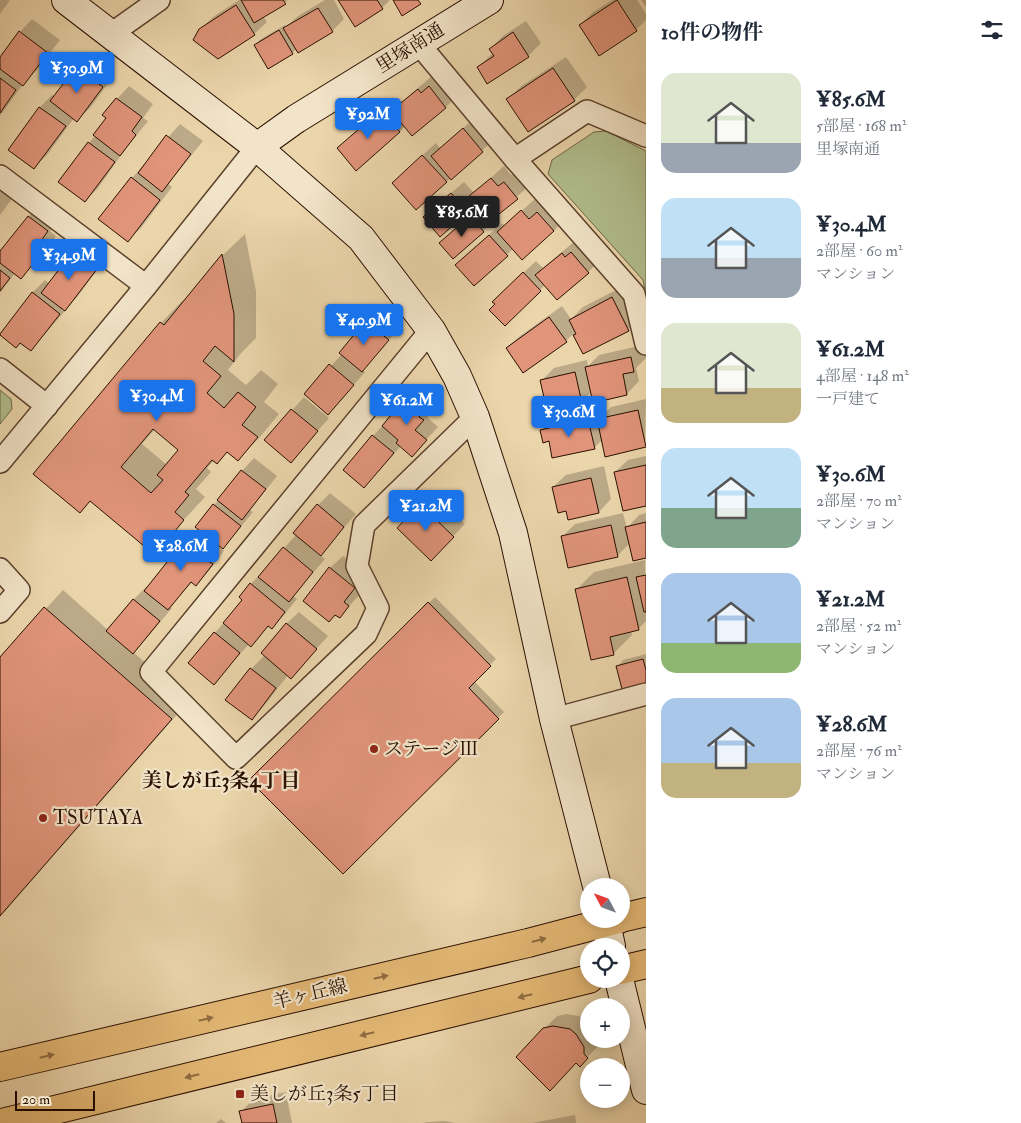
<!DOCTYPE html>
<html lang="ja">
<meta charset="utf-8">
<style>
body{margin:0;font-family:"IM FELL Double Pica","Noto Serif JP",serif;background:#f2f2f3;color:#1f2937;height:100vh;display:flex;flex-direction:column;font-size:19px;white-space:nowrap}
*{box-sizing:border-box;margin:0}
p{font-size:16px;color:#747a83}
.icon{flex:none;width:28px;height:28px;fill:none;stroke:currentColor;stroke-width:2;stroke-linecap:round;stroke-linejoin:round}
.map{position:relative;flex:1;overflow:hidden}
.panel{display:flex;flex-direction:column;background:#fff;width:375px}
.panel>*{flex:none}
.needle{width:32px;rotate:311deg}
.fabs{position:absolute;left:580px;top:878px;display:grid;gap:10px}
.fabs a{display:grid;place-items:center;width:50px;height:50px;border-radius:50%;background:#fff;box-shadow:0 2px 12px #0003;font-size:25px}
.scale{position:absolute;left:15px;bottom:12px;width:80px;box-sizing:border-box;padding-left:5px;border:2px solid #2a0f00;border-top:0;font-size:14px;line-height:18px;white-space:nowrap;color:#2a0f00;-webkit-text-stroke:4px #f2e4c8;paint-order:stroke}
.price{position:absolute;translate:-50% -42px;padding:0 11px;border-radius:5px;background:#1a73e8;color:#fff;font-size:16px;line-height:32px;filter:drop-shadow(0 1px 2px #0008)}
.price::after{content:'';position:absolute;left:50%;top:30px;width:15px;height:11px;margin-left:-8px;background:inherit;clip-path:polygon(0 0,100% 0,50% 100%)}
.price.on{background:#222;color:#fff}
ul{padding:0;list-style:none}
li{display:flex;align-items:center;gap:15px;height:125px;padding:0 15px}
li span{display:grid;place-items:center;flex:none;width:140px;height:100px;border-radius:15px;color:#555}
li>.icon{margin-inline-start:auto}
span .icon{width:60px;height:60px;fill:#fffc;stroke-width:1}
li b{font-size:21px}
h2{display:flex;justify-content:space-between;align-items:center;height:60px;padding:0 15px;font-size:21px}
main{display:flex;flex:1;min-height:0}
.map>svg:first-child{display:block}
.green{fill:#b1be8e;stroke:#6e6647}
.shadow{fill:#0003;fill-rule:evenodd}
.building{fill:#e0947a;stroke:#2a0f00;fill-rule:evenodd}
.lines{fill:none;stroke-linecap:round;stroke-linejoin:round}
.street-casing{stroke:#5a402b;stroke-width:24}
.secondary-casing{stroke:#2a0f00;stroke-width:30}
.primary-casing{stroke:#2a0f00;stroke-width:30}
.street{stroke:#f2e4c8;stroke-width:21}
.secondary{stroke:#f2e4c8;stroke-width:28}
.primary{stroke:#e6ba76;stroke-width:28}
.oneway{fill:#916d41}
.poi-dot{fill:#8f2418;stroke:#f2e4c8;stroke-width:2}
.labels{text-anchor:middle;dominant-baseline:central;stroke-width:4.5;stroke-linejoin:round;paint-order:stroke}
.street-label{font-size:19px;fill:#2a0f00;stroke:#f2e4c8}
.poi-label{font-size:19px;fill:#2a0f00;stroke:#f2e4c8;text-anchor:start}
.neighbourhood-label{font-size:20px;font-weight:bold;fill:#2a0f00;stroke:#f2e4c8}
</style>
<main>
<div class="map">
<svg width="646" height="1123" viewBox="0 0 646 1123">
<rect width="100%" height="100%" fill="#ebd5ab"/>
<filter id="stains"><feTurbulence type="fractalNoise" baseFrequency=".004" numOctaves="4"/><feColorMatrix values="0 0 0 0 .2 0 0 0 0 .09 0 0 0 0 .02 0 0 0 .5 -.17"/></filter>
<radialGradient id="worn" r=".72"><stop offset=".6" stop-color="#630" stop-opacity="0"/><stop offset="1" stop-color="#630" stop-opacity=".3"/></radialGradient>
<g class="green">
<path d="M606,131L646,151V295L643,280L548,174L552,160L594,132Z"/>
<path d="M0,390L11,399L12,409L0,424Z"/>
</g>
<g class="shadow">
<path d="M0,0H10L0,14Z"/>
<path d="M239,0H288L263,16L267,22L254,34L200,30L213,17Z"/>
<path d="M325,0H334L344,19L332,31L297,49L292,53L255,45L261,39L285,25L286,27L298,16Z"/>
<path d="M340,0H390L382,8Z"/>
<path d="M612,0H637L646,14V20L636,30L580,25L593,12Z"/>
<path d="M641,0H646V7Z"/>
<path d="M32,19L60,40L35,72L23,84L0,116V57L1,58L20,32Z"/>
<path d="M526,21L541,43L528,56L478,67L493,53L490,49L503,36Z"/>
<path d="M89,55L115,74L90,108L77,120L74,118L47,155L34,167L9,149L40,107L52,95L55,97L77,67Z"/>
<path d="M566,57L587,87L574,100H508L520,87Z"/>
<path d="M442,75L458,95L446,107L412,134L405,126L400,131L339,148L394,98L399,104L431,77L434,81Z"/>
<path d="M129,86L153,104L143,118L148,121L126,148L98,188L85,201L60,182L108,118L117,99Z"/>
<path d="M476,117L495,139L451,178L446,182L406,170L436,143L440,148Z"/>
<path d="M180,124L203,141L168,184L172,187L141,228L128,240L132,178Z"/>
<path d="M504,166L511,175L517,170L530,185L494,217L496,219L483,231H453L480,208L476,203L440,235L437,205L464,182L474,193Z"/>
<path d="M0,179L17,192L0,215Z"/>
<path d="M535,199L542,207L550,200L566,218L554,231L513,249L474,284L469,253L502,223L505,226Z"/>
<path d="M41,204L60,218L50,231L56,236L33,265L20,278L15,273L0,293V249L2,250L29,216Z"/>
<path d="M245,234L256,291V338L242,352L228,370L246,385L261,370L278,384L264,402L279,414L260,437L238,459L228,451L214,460L207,468L211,472L196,489L205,497L165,540L156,532L144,545L91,500L161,323L183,300L185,302L223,255ZM155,429L180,450L167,465L142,444Z"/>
<path d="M87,239L108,256L77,297L31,350L20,342L32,293L45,280L50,284L74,252Z"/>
<path d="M575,241L601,260L588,272L545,285L505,324L506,289L536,261L543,268Z"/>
<path d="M624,286L640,317L628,330L583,353L574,333L566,341L507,348L520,336L562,306L571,319L583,307Z"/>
<path d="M378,309L400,327L363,370L365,372L340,401L305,394L342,354L340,353L366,321Z"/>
<path d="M643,345L646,358L636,368L639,381L627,394L594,401L592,391L582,402L541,381L554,368L587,360L588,366L599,355Z"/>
<path d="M421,384L436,397L430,404L435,407L427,417L438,427L412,455L401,446L364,487L373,436Z"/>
<path d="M304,397L329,418L291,461L266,440Z"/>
<path d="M646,399L645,446L603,439L594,448L550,440L542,430L554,417L601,408L602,416L611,407Z"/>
<path d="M646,456V504L615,472L628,460Z"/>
<path d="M254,458L277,476L250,510L253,512L235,534L223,547L221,545L219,547L224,551L208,572L196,585L192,582L170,607L172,608L146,639L133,652L189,701L0,917V659L63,590L108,630L133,600L146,587L147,588L184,543L196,531L203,536L206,533L197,526L242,471Z"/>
<path d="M604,466L611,499L599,512L553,487L566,475Z"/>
<path d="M330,493L356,514L320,555L325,559L293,596L297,599L284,615L272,627L270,625L251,645L249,644L214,683L190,662L243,600L240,597L251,584L297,534L318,505Z"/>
<path d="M434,493L465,524L431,559L399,528Z"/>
<path d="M623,513L627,528L639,515L646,513V557L630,543L617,556L563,536L575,524Z"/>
<path d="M343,556L366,575L355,589L361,593L339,617L330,568Z"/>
<path d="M645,560L646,621L638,629L631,631L632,635L613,654L576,590L594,572Z"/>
<path d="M435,597L496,659L474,681L504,712L343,873L251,780Z"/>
<path d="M299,612L328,636L291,677L288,675L264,706L252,719L251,669L265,655L286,624Z"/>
<path d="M646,654V681L617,667L623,660Z"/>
<path d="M567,1014L583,1017L589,1021V1039H596V1041L600,1044L580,1065L544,1029L557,1016Z"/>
<path d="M286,1092L292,1123H243L241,1112L253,1099Z"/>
<path d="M575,1115L576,1123H532Z"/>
<path d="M221,1119L226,1123H216Z"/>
<path d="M444,1121L456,1123H423L427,1122Z"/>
</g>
<g class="building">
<path d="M241,0H283L286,4L254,23Z"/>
<path d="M338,0H377L383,9L355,27Z"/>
<path d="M393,0H418L421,4L402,16Z"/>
<path d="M617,0L637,31L599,56L579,25Z"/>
<path d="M236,5L255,35L218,59L193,40L199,29Z"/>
<path d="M318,8L333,32L298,53L283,28Z"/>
<path d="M279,30L293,54L268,69L254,45Z"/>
<path d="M19,31L48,53L23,86L0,69V57Z"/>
<path d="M513,32L529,57L487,84L477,67L494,56L489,49Z"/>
<path d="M76,67L103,87L77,122L50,101Z"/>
<path d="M553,68L575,101L528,132L506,99Z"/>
<path d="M0,78L16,90L0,113Z"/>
<path d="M429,86L446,108L412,136L391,111L418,89L421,93Z"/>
<path d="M116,98L142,117L132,131L136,135L120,156L93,135L106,118L102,115Z"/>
<path d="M39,107L66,126L34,169L8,150Z"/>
<path d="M381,110L400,132L356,171L337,148Z"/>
<path d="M463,128L483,152L451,180L431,156Z"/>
<path d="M166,135L191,154L162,192L138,173Z"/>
<path d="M88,142L115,162L85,202L58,182Z"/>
<path d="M422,155L447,182L416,210L392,183Z"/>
<path d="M131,177L160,200L128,242L98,219Z"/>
<path d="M491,178L498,186L504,182L518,199L489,222L469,196Z"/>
<path d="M451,193L467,213L440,237L423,217Z"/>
<path d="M521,210L529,219L537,212L554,231L522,260L497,232Z"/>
<path d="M28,216L48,231L39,244L45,249L21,279L0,263V251Z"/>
<path d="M470,216L484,232L453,259L439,243Z"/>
<path d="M489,235L508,256L474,286L455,265Z"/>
<path d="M73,251L97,269L65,311L41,293Z"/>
<path d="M571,252L589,273L557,300L535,275L562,253L565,257Z"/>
<path d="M222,254L234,314V362L215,346L203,361L221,376L207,393L224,408L238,392L256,407L242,425L258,437L238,461L227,452L217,464L212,460L185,492L189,495L175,512L184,520L166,542L155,533L144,546L90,501L80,513L33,474L160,322L164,325ZM153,429L178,450L157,475L163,480L151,493L121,467Z"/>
<path d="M0,270L10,278L0,291Z"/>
<path d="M523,272L541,291L505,326L489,310L495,304L492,302Z"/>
<path d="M32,292L60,314L31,351L20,343L16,348L0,335V334Z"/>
<path d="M612,297L629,331L583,354L573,335L576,334L569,320Z"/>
<path d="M549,317L567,342L523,373L506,348Z"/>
<path d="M365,321L389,340L362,372L339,353Z"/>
<path d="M631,357L634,372L623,374L627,395L593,403L585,367Z"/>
<path d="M329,364L354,385L328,415L304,394Z"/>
<path d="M575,372L582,403L547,411L540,380Z"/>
<path d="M407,395L425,410L419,417L424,420L415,430L427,440L412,457L396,443L398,440L382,426Z"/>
<path d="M291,409L318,431L291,463L264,440Z"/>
<path d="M638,410L646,447L605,457L597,419Z"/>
<path d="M588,419L595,449L552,458L549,441L543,443L540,430Z"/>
<path d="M372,435L394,453L364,488L343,470Z"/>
<path d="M646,465V506L623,511L614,472Z"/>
<path d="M241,470L266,489L242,520L217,500Z"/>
<path d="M591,478L599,513L568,520L566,511L558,513L552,487Z"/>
<path d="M213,504L241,526L223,549L195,527Z"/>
<path d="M317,504L344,527L321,556L293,533Z"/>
<path d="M420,504L454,537L431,561L397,528Z"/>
<path d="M646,522V558L633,561L625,527Z"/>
<path d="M611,525L618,557L568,568L561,536Z"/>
<path d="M201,537L217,549L208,561L213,564L196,586L191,582L168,610L144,591L183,542L191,549Z"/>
<path d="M283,547L313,572L289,602L258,577Z"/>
<path d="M329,567L355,588L344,602L349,606L340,618L335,615L329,622L303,601Z"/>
<path d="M646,575V612H644L636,577Z"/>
<path d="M627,577L639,630L610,637L614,655L591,660L575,589Z"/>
<path d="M250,583L285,612L272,629L268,626L251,647L223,623L242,600L239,597Z"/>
<path d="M133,599L160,621L133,654L106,631Z"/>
<path d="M428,602L491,666L469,688L499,719L343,874L249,780Z"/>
<path d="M44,607L172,719L0,916V657Z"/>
<path d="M286,623L317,649L291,679L261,653Z"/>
<path d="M214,632L240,653L214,685L188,663Z"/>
<path d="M643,659L646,670V683L622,689L616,666Z"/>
<path d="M250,668L276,688L252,720L225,700Z"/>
<path d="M553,1026L570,1029L576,1034L584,1047V1054L588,1058L580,1067L576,1063L550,1091L516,1057L543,1028Z"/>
<path d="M273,1104L277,1123H242L239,1111Z"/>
</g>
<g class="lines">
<g class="street-casing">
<g id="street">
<path d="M111,34L159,0"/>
<path d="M418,43L515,159L634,294L646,344"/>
<path d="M515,159L587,111L646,136"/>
<path d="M0,176L146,286"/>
<path d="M431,330L151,672L236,758L366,634L378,608L357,566L364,525L475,417"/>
<path d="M0,369L47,406"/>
<path d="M0,462L146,286L257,147"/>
<path d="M0,569L19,590L0,612"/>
<path d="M554,719L646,694"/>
</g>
</g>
<g class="secondary-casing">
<g id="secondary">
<path d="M66,0L257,147L361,238L431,330L457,376L475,417L513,533L554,719L597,886"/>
<path d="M257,147L296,119L489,0"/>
<path d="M605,919L611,946"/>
<path d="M619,979L646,1090"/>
</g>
</g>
<g class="primary-casing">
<g id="primary">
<path d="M621,918L646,912"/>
<path d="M621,970L646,964"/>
<path d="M0,1067L528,943L619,919"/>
<path d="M2,1123L589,979"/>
</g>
</g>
<use href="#street" class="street"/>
<use href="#secondary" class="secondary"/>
<use href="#primary" class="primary"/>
</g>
<defs><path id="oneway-solid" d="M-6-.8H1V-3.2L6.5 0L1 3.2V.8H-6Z" transform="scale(1.25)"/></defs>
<g class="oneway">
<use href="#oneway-solid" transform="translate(539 940) rotate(-15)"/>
<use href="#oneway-solid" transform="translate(381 977) rotate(-13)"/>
<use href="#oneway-solid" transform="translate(525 996) rotate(166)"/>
<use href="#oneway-solid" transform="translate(206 1019) rotate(-13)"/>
<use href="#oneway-solid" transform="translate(367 1034) rotate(166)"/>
<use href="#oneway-solid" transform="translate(47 1056) rotate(-13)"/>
<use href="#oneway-solid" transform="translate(192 1076) rotate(166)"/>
</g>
<g class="poi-dot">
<circle cx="374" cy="749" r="5"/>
<circle cx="43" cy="818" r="5"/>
<rect x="235" y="1089" width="10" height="10" rx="2.5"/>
</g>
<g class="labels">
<g class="street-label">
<text transform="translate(410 48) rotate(-32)">里塚南通</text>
<text transform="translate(310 994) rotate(-13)">羊ヶ丘線</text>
</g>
<g class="poi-label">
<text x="384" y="749">ステージⅢ</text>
<text x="53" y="818">TSUTAYA</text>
<text x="250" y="1094">美しが丘3条5丁目</text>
</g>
<g class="neighbourhood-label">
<text x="221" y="780">美しが丘3条4丁目</text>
</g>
</g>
<rect width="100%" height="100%" filter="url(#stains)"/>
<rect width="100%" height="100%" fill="url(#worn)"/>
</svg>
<div class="fabs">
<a><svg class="needle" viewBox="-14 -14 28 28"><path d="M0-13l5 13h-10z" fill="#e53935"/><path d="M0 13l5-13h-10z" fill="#747a83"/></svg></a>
<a><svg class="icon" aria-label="locate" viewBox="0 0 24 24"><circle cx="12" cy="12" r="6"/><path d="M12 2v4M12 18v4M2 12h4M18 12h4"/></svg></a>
<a>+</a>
<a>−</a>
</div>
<div class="scale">20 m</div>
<b class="price" style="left:77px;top:94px">¥30.9M</b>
<b class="price" style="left:368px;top:140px">¥92M</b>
<b class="price on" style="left:462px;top:238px">¥85.6M</b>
<b class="price" style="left:69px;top:281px">¥34.9M</b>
<b class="price" style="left:364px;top:346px">¥40.9M</b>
<b class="price" style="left:157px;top:422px">¥30.4M</b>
<b class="price" style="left:407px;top:426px">¥61.2M</b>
<b class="price" style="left:569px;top:438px">¥30.6M</b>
<b class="price" style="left:426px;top:532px">¥21.2M</b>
<b class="price" style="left:181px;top:572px">¥28.6M</b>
</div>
<section class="panel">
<h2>10件の物件<svg class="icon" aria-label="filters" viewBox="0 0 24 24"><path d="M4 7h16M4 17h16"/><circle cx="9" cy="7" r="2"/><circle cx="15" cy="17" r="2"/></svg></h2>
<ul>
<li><span style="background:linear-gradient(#dfe7d0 70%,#9aa5b1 0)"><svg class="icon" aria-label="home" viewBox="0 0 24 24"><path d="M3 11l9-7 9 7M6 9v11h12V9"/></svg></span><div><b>¥85.6M</b><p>5部屋 · 168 m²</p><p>里塚南通</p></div></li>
<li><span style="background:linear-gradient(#bfe0f5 60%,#9aa5b1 0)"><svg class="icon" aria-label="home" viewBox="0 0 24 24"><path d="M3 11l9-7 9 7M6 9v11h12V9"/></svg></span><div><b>¥30.4M</b><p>2部屋 · 60 m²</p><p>マンション</p></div></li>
<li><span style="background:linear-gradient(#dfe7d0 65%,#c2b280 0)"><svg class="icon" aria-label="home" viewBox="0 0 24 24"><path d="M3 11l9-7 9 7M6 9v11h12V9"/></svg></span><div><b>¥61.2M</b><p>4部屋 · 148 m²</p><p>一戸建て</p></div></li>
<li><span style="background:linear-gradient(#bfe0f5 60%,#7fa58c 0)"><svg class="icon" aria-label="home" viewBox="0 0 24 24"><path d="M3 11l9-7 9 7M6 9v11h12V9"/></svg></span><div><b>¥30.6M</b><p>2部屋 · 70 m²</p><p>マンション</p></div></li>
<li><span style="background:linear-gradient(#a9c7e8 70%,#8fb573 0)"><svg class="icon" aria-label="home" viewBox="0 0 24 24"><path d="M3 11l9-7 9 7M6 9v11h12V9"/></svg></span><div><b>¥21.2M</b><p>2部屋 · 52 m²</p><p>マンション</p></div></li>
<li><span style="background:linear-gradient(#a9c7e8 65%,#c2b280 0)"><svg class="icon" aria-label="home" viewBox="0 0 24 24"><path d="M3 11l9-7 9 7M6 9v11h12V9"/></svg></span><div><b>¥28.6M</b><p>2部屋 · 76 m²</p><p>マンション</p></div></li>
</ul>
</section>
</main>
